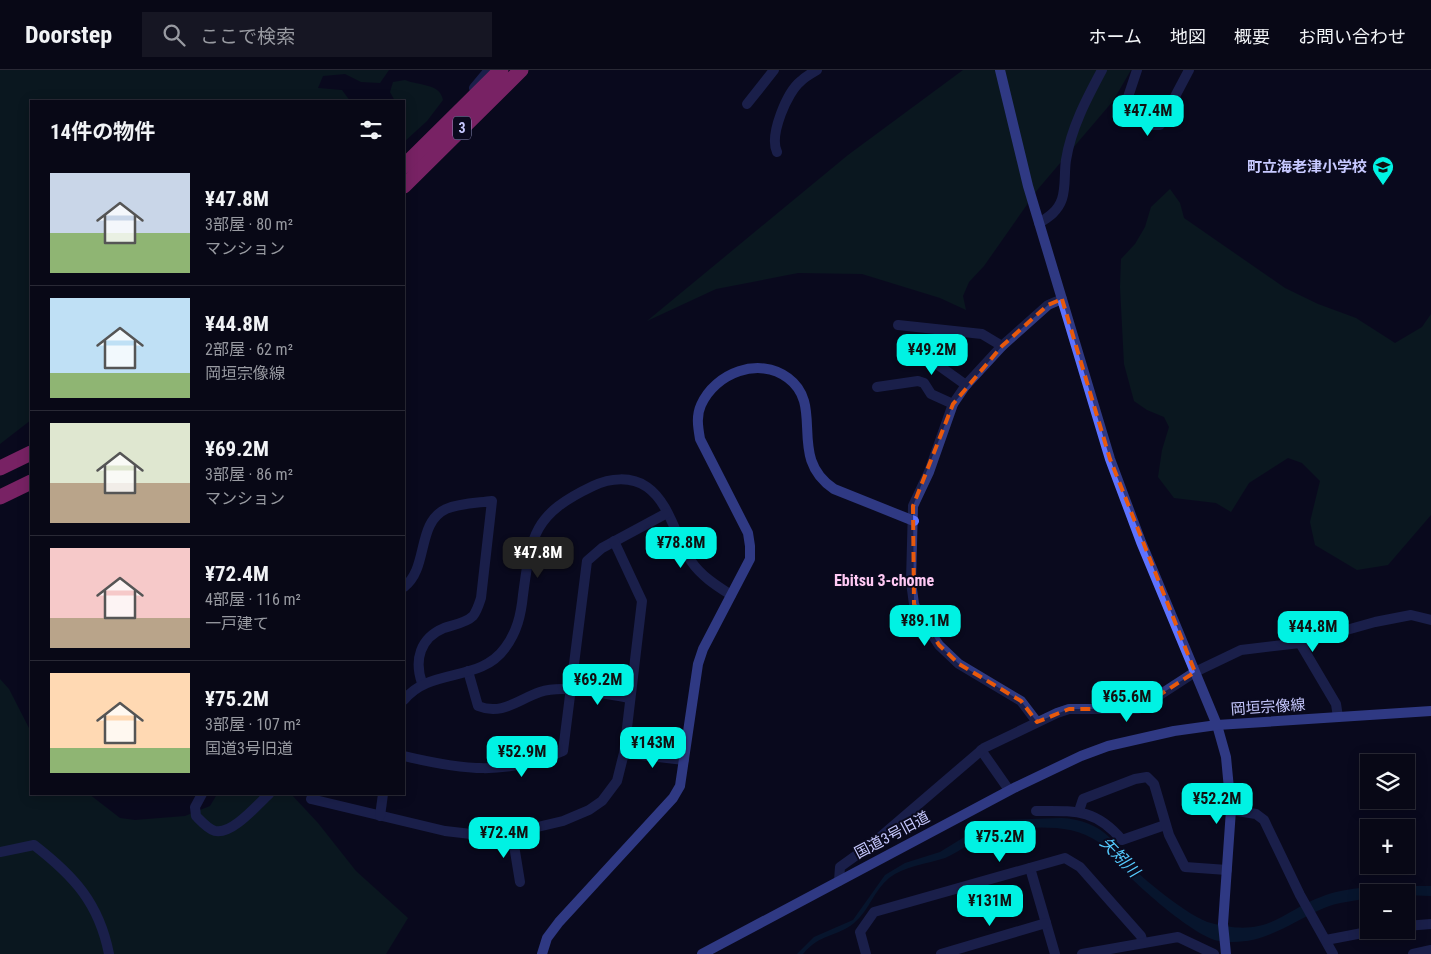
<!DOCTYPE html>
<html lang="ja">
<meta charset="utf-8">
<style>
body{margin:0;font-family:"Roboto Condensed","Noto Sans JP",sans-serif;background:#161623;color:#f1f3f6;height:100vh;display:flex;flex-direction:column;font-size:19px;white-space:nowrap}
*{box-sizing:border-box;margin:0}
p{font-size:16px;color:#989aa1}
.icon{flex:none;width:28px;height:28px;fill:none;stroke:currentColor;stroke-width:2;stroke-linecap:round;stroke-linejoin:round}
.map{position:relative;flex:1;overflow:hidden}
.side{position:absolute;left:30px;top:30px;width:375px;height:695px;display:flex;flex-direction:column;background:#080816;border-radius:0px;box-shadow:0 2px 12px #0003,0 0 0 1px #292935}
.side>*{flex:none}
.fabs{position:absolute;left:1360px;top:684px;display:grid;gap:10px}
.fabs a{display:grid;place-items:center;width:55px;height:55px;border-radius:0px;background:#080816;box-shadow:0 2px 12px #0003,0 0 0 1px #292935;font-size:25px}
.price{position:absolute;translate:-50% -42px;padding:0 11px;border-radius:10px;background:#00f2e3;color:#111;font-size:16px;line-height:32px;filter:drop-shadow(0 1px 2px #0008)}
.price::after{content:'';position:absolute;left:50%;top:30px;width:15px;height:11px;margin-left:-8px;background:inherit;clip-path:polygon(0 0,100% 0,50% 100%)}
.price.current{background:#222;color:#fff}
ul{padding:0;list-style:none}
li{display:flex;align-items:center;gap:15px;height:125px;padding:0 20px}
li+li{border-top:1px solid #292935}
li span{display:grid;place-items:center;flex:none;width:140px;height:100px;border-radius:0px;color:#555}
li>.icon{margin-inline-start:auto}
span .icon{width:60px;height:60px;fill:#fffc;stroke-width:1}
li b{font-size:21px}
h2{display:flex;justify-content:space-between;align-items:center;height:60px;padding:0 20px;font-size:21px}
header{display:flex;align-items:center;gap:30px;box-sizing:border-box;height:70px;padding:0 25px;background:#080816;border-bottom:1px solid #292935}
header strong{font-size:24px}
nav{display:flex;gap:28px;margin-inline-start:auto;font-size:18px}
.search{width:350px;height:45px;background:#161623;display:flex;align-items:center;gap:12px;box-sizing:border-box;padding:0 18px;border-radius:0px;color:#989aa1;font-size:19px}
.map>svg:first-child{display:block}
.green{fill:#0c2923}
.water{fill:#062541}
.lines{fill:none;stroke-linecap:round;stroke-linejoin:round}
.street{stroke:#2f3a82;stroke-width:10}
.secondary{stroke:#5e73ff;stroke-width:10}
.highway{stroke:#ff42bb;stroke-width:15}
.marked{fill:none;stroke:#e8590c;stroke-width:4;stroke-dasharray:10 6;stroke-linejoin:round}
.labels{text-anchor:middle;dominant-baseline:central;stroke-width:4;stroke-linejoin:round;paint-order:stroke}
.shield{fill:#0a0a1e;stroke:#8e90bc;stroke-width:1}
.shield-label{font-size:14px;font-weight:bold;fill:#c7c9ff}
.poi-label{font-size:15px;font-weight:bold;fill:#c7c9ff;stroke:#0a0a1e;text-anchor:end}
.street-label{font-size:15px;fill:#c7c9ff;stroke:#0a0a1e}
.neighbourhood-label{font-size:16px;font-weight:bold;fill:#ffc9f4;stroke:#0a0a1e}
.water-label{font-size:16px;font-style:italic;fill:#55cbff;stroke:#0a0a1e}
</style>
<header>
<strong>Doorstep</strong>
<div class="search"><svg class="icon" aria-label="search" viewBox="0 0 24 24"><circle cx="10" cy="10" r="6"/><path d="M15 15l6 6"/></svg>ここで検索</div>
<nav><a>ホーム</a><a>地図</a><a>概要</a><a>お問い合わせ</a></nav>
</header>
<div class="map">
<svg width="1431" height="884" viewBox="0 0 1431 884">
<rect width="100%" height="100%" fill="#0a0a1e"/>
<g class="green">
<path d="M0,0H389L380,13L361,12L345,4L323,6L318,18L342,20L350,31H31V350L0,374Z"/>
<path d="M963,0H1131L1113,31L1038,119L984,196L969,212L963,226L966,240L940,228L862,204L798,203L716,219L647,251L848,85Z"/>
<path d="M405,10C419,16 440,13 443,30L427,51L404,72V31H395L390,22L393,12Z"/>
<path d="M1170,119L1180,133L1184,148L1285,218L1318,234L1356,248L1395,273L1422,257L1431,244V445L1388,495L1357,500L1315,475L1310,452L1320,411L1302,393L1288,388L1249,413L1231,442L1216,433L1174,428L1158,407L1162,380L1169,357L1164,347L1147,340L1134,331L1124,294L1120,217L1121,189L1135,174L1145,157L1151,137Z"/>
<path d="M0,609L9,619L31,662V724H89L120,748L135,750L185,746L210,736L216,726L224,724H291L318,753L356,801L408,848L386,884H0Z"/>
</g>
<path class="water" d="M1062,748C1079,749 1098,755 1110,768C1116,775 1119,784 1125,790C1140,807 1190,848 1211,853C1275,870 1283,836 1336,822C1366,815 1400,816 1431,816V826L1406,825V822H1369V828C1354,831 1338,832 1324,838C1287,854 1262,877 1219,871C1195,867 1140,818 1122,799C1114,791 1110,780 1100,773C1075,756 1051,757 1021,758C1011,758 1001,757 991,761C975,768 962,781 945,788C927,794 904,796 889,808C874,820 869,841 854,853C837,867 820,863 803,884H797L814,867L853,850L885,805L905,793L940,782L979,758L1001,750Z"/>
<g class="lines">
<g class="street">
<path d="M1137,0L1127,30L1150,55H1160L1189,0"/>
<path d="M474,18L489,0"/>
<path d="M747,34L774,0"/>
<path d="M777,82C769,65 787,22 801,11C806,6 812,3 817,0"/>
<path d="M1039,153C1049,147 1058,141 1062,129C1066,117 1064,103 1066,90C1071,58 1087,28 1102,0"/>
<path d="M898,255L982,264L1002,276"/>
<path d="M907,277L917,280L966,315"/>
<path d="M877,317L918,311L924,313L931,324L953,334"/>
<path d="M404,517C429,498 416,453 446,439C460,433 477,433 492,431L481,528C479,534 477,541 473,546C466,553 453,555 444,558C420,568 414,590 422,613"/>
<path d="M1300,573L1336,634L1338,647"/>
<path d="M468,601L478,636C502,646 519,629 540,622C564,614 604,624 629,628"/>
<path d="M404,630C430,597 480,613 505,578C517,562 521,545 523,525C531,464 534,444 593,416C610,408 631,406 647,417C670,433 676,469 691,491C701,506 717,516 731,525"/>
<path d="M1037,652L1021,631L959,594L939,575L919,546L914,534L911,512L913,436L929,402L953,334L966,315L1002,276L1048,235L1062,229"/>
<path d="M981,680L1009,720"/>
<path d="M624,683L684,690"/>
<path d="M404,686C463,700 505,706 563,681L587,491L602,478L667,443"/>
<path d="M202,724L195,737L196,746C201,751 208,759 215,761C232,765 257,735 269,724"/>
<path d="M313,724L311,729L445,761L480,765L512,763L563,751L589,740L602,731L617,711L624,683L642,531L614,471"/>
<path d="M1231,740L1256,744L1264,750L1300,825L1333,884"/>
<path d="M1036,741C1074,741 1095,738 1122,770L1165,755"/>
<path d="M1079,741L1083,729L1135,709L1147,707L1154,714L1169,765L1185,797L1227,800"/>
<path d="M380,746L383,724"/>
<path d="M512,763L520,812"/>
<path d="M0,782L34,775C74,806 99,833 109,884"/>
<path d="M1030,798L1055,884"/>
<path d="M839,811L840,797L872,774L984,678L1057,643L1069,639H1138L1195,602L1241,580L1300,573L1375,552L1411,545L1431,550"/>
<path d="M1406,856L1431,854"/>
<path d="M1326,870L1378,860"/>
<path d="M866,884L860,862L874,842L1065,788L1080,797L1141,866L1143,873"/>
<path d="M941,884L1046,853"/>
<path d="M1082,884L1178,867L1214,884"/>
<path d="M1413,884L1431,880"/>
</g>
<g class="secondary">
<path d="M1000,0L1028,116L1110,389L1141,472L1217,655L1226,687L1231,740L1223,854L1226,884"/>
<path d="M542,884L547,868L559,852L673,728L680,716L698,594L703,579L750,489V476L748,463L700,369C698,357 696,346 701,335C715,303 759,286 788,308C826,336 786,387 834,419L914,451"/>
<path d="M702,884L1016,717L1081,686L1108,676L1174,661L1217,655L1431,641"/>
</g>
<g class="highway">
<path d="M404,96L501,0"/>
<path d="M404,116L521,0"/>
<path d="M0,398L31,383"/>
<path d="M0,427L31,412"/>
</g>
</g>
<path d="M0 0H1431V884H0ZM1062,229L1110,389L1195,602L1138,639H1069L1037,652L1021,631L959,594L939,575L914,534L913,436L953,334L1002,276L1048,235Z" fill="#0a0a1e" fill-opacity=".55" fill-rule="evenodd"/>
<path class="marked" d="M1062,229L1110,389L1195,602L1138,639H1069L1037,652L1021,631L959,594L939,575L914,534L913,436L953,334L1002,276L1048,235Z"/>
<defs>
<g id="school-pin" transform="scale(1.125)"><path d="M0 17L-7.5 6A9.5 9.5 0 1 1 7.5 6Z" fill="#00f2e3" stroke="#0a0a1e"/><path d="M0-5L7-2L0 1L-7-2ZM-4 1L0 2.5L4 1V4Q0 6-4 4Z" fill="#111"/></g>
</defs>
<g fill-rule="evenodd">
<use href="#school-pin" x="1383" y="97"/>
</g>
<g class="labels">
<rect class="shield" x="453" y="46.5" width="18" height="23" rx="4"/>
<g class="shield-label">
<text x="462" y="58">3</text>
</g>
<g class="poi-label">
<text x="1367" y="97">町立海老津小学校</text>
</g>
<g class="street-label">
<text transform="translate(1268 637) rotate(-4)">岡垣宗像線</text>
<text transform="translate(892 765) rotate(-28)">国道3号旧道</text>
</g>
<g class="neighbourhood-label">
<text x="884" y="510">Ebitsu 3-chome</text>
</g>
<g class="water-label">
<text transform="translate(1120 787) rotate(46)">矢矧川</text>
</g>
</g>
</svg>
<div class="fabs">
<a><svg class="icon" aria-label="layers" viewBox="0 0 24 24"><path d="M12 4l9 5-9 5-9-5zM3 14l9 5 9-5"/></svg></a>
<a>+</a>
<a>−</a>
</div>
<b class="price" style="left:1148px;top:67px">¥47.4M</b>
<b class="price" style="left:932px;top:306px">¥49.2M</b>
<b class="price" style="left:681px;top:499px">¥78.8M</b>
<b class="price current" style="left:538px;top:509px">¥47.8M</b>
<b class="price" style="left:925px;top:577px">¥89.1M</b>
<b class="price" style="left:1313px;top:583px">¥44.8M</b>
<b class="price" style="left:598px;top:636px">¥69.2M</b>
<b class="price" style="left:1127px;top:653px">¥65.6M</b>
<b class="price" style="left:653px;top:699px">¥143M</b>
<b class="price" style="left:522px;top:708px">¥52.9M</b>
<b class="price" style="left:1217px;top:755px">¥52.2M</b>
<b class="price" style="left:504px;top:789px">¥72.4M</b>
<b class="price" style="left:1000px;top:793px">¥75.2M</b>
<b class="price" style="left:990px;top:857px">¥131M</b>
<section class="side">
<h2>14件の物件<svg class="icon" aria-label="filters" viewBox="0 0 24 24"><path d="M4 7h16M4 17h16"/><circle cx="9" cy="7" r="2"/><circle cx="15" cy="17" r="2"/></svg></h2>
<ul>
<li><span style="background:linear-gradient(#c9d6e8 60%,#8fb573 0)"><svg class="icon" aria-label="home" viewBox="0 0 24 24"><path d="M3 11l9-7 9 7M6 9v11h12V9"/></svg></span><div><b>¥47.8M</b><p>3部屋 · 80 m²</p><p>マンション</p></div></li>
<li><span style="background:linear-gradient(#bfe0f5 75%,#8fb573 0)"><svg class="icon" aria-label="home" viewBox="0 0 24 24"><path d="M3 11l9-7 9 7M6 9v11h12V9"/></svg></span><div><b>¥44.8M</b><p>2部屋 · 62 m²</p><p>岡垣宗像線</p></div></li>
<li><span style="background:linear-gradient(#dfe7d0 60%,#b9a48a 0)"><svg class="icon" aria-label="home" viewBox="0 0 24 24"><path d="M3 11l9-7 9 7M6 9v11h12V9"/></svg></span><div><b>¥69.2M</b><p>3部屋 · 86 m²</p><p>マンション</p></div></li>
<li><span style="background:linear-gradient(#f6c9c9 70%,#b9a48a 0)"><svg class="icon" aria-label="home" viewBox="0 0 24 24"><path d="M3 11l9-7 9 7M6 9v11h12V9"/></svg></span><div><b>¥72.4M</b><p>4部屋 · 116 m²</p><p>一戸建て</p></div></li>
<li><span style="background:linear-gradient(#ffd9b3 75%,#8fb573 0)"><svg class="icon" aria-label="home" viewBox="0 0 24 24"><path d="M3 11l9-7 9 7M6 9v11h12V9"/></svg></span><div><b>¥75.2M</b><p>3部屋 · 107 m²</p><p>国道3号旧道</p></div></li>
</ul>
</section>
</div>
